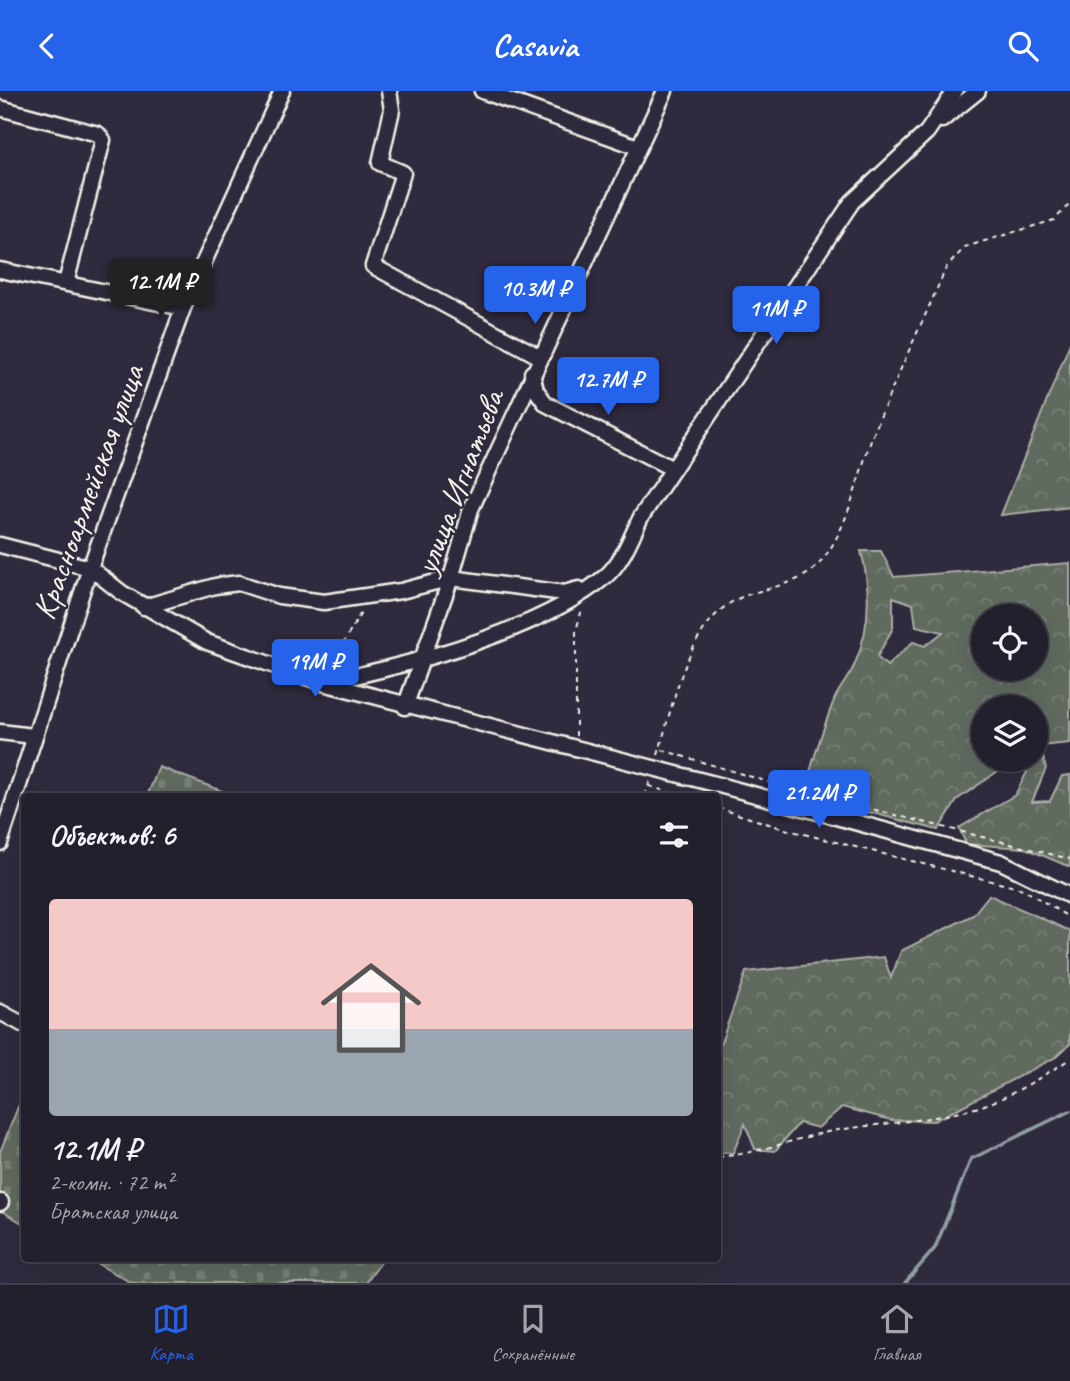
<!DOCTYPE html>
<html lang="ru">
<meta charset="utf-8">
<style>
body{margin:0;font-family:Caveat,sans-serif;background:#2f2d3a;color:#f1f3f6;height:100vh;display:flex;flex-direction:column;font-size:26px;white-space:nowrap}
*{box-sizing:border-box;margin:0}
p{font-size:23px;color:#a3a3aa}
.icon{flex:none;width:38px;height:38px;fill:none;stroke:currentColor;stroke-width:2;stroke-linecap:round;stroke-linejoin:round}
.map{position:relative;flex:1;overflow:hidden}
.drawer{position:absolute;left:21px;top:702px;width:700px;height:469px;display:flex;flex-direction:column;background:#23202e;border-radius:7px;box-shadow:0 7px 28px #0002,0 0 0 2px #403e4a}
.drawer>*{flex:none}
.tools{position:absolute;left:971px;top:513px;display:grid;gap:14px}
.tools a{display:grid;place-items:center;width:77px;height:77px;border-radius:50%;background:#23202e;box-shadow:0 7px 28px #0002,0 0 0 2px #403e4a;font-size:35px}
.price{position:absolute;translate:-50% -60px;padding:0 16px;border-radius:7px;background:#2563eb;color:#fff;font-size:23px;line-height:46px;filter:drop-shadow(0 2px 4px #0008)}
.price::after{content:'';position:absolute;left:50%;top:42px;width:21px;height:16px;margin-left:-10px;background:inherit;clip-path:polygon(0 0,100% 0,50% 100%)}
.price.active{background:#222;color:#fff}
ul{padding:0;list-style:none}
li{display:grid;align-content:center;gap:14px;height:371px;padding:0 28px}
li+li{border-top:2px solid #403e4a}
li span{display:grid;place-items:center;height:217px;border-radius:7px;color:#555}
li>.icon{margin-inline-start:auto}
span .icon{width:126px;height:126px;fill:#fffc;stroke-width:1}
li b{font-size:30px}
h2{display:flex;justify-content:space-between;align-items:center;height:84px;padding:0 28px;font-size:30px}
header{display:flex;justify-content:space-between;align-items:center;height:91px;padding:0 28px;background:#2563eb;color:#fff;font-size:32px;font-weight:600}
.dock{display:flex;justify-content:space-around;align-items:center;height:98px;border-top:2px solid #403e4a;background:#23202e;font-size:19px;color:#a3a3aa}
.dock a{display:grid;justify-items:center;gap:4px}
.dock .active{color:#2563eb}
.map>svg:first-child{display:block}
.forest{fill:url(#forest-crowns);stroke:#aaaea4;stroke-width:2;fill-rule:evenodd}
.cemetery{fill:url(#cemetery-stones);stroke:#aaaea4;stroke-width:2}
.lines{fill:none;stroke-linecap:round;stroke-linejoin:round}
.stream{stroke:#8f9da4;stroke-width:3.5}
.minor-casing{stroke:#f4f1e8;stroke-width:19}
.path{stroke:#f4f1e8;stroke-width:2;stroke-dasharray:5 5;stroke-linecap:butt}
.minor{stroke:#2f2a3d;stroke-width:14}
.labels{text-anchor:middle;dominant-baseline:central;stroke-width:5;stroke-linejoin:round;paint-order:stroke}
.street-label{font-size:33px;fill:#f4f1e8;stroke:#2f2a3d}
</style>
<header><svg class="icon" aria-label="back" viewBox="0 0 24 24"><path d="M15 5l-7 7 7 7"/></svg>Casavia<svg class="icon" aria-label="search" viewBox="0 0 24 24"><circle cx="10" cy="10" r="6"/><path d="M15 15l6 6"/></svg></header>
<div class="map">
<svg width="1070" height="1192" viewBox="0 0 1070 1192">
<defs>
<pattern id="forest-crowns" width="20" height="18" patternUnits="userSpaceOnUse" patternTransform="scale(1.75)"><rect width="20" height="18" fill="#606b5f"/><path d="M2 6a3 3 0 1 1 6 0M12 15a3 3 0 1 1 6 0" fill="none" stroke="#778176"/></pattern>
<pattern id="cemetery-stones" width="16" height="16" patternUnits="userSpaceOnUse" patternTransform="scale(1.75)"><rect width="16" height="16" fill="#606b5f"/><path d="M2 7V4a2 2 0 0 1 4 0v3zM10 15v-3a2 2 0 0 1 4 0v3z" fill="#778176"/></pattern>
</defs>
<rect width="100%" height="100%" fill="#2f2a3d"/>
<filter id="ink" filterUnits="userSpaceOnUse"><feTurbulence type="fractalNoise" baseFrequency=".0143" numOctaves="2"/><feDisplacementMap in="SourceGraphic" scale="14" xChannelSelector="R" yChannelSelector="G"/><feConvolveMatrix kernelMatrix="1 2 1 2 8 2 1 2 1" color-interpolation-filters="sRGB"/></filter>
<g filter="url(#ink)">
<g class="forest">
<path d="M1070,252V416L1001,424Z"/>
<path d="M861,460H881L894,486L1070,472V652L1040,655L1046,677L1032,711L1050,710L1062,685L1070,684V776L1025,757L966,753L959,737L1015,704L1027,681L1022,669L1036,668V616H984V668L1014,669L958,708L938,739L803,704C813,671 822,638 835,607C840,596 849,586 854,575C871,537 871,498 861,460ZM893,506L913,513L916,535L943,541L925,555L913,551L887,575L877,566L893,537ZM1036,525V578H984V525Z"/>
<path d="M989,804L1070,840V953L1056,966L934,1030L891,1029L842,1016L818,1037L799,1032L775,1060L755,1058L745,1033L733,1062H718V960L746,881L884,866L891,887L901,860L973,824Z"/>
</g>
<g class="cemetery">
<path d="M159,676L235,705H147Z"/>
<path d="M24,1001V1133L0,1119V1061Z"/>
<path d="M87,1167H384L366,1192H132Z"/>
</g>
<g class="lines">
<path class="stream" d="M905,1192L935,1157L971,1068L1070,1020"/>
<g class="minor-casing">
<g id="minor">
<path d="M389,0L392,19L380,72L403,82L373,175L540,266"/>
<path d="M482,0L638,56"/>
<path d="M0,17L98,43L103,49L66,192"/>
<path d="M942,29L978,0"/>
<path d="M0,179L183,217"/>
<path d="M532,282L536,299L546,313L673,378"/>
<path d="M0,454L90,477L122,502L207,551L323,592L719,694L1001,771L1070,805"/>
<path d="M144,516L215,495L239,492L279,505L324,511L401,500L451,487L564,502L579,498"/>
<path d="M324,592C409,574 539,541 606,485C623,470 631,446 641,426L852,111L927,41L955,0"/>
<path d="M405,616L451,487L471,418L665,0"/>
<path d="M0,641L33,645"/>
<path d="M0,752L90,477L183,217L282,0"/>
<path d="M0,921L24,934"/>
<path d="M0,1112L1,1111"/>
</g>
</g>
<g class="path">
<path d="M328,579L362,520"/>
<path d="M576,645V540L582,518"/>
<path d="M662,659L792,698L1070,768"/>
<path d="M658,664C673,614 688,527 742,506C766,496 801,494 819,473C849,438 856,389 872,347C894,289 922,233 946,177L965,156L1054,129L1070,113"/>
<path d="M649,695L680,705"/>
<path d="M645,705L650,690"/>
<path d="M718,717L788,739L1023,798L1070,827"/>
<path d="M718,1066C759,1063 797,1046 838,1039C883,1032 930,1030 975,1017C1008,1008 1041,986 1070,968"/>
</g>
<use href="#minor" class="minor"/>
</g>
</g>
<g class="labels">
<g class="street-label">
<text transform="translate(459 391) rotate(-69)">улица Игнатьева</text>
<text transform="translate(88 401) rotate(-70)">Красноармейская улица</text>
</g>
</g>
</svg>
<div class="tools">
<a><svg class="icon" aria-label="locate" viewBox="0 0 24 24"><circle cx="12" cy="12" r="6"/><path d="M12 2v4M12 18v4M2 12h4M18 12h4"/></svg></a>
<a><svg class="icon" aria-label="layers" viewBox="0 0 24 24"><path d="M12 4l9 5-9 5-9-5zM3 14l9 5 9-5"/></svg></a>
</div>
<b class="price active" style="left:161px;top:228px">12.1M ₽</b>
<b class="price" style="left:535px;top:235px">10.3M ₽</b>
<b class="price" style="left:776px;top:255px">11M ₽</b>
<b class="price" style="left:608px;top:326px">12.7M ₽</b>
<b class="price" style="left:315px;top:608px">19M ₽</b>
<b class="price" style="left:819px;top:739px">21.2M ₽</b>
<section class="drawer">
<h2>Объектов: 6<svg class="icon" aria-label="filters" viewBox="0 0 24 24"><path d="M4 7h16M4 17h16"/><circle cx="9" cy="7" r="2"/><circle cx="15" cy="17" r="2"/></svg></h2>
<ul>
<li><span style="background:linear-gradient(#f6c9c9 60%,#9aa5b1 0)"><svg class="icon" aria-label="home" viewBox="0 0 24 24"><path d="M3 11l9-7 9 7M6 9v11h12V9"/></svg></span><div><b>12.1M ₽</b><p>2-комн. · 72 m²</p><p>Братская улица</p></div></li>
</ul>
</section>
</div>
<nav class="dock">
<a class="active"><svg class="icon" aria-label="map" viewBox="0 0 24 24"><path d="M3 6l6-2 6 2 6-2v14l-6 2-6-2-6 2zM9 4v14M15 6v14"/></svg>Карта</a>
<a><svg class="icon" aria-label="saved" viewBox="0 0 24 24"><path d="M7 4h10v16l-5-4-5 4z"/></svg>Сохранённые</a>
<a><svg class="icon" aria-label="home" viewBox="0 0 24 24"><path d="M3 11l9-7 9 7M6 9v11h12V9"/></svg>Главная</a>
</nav>
